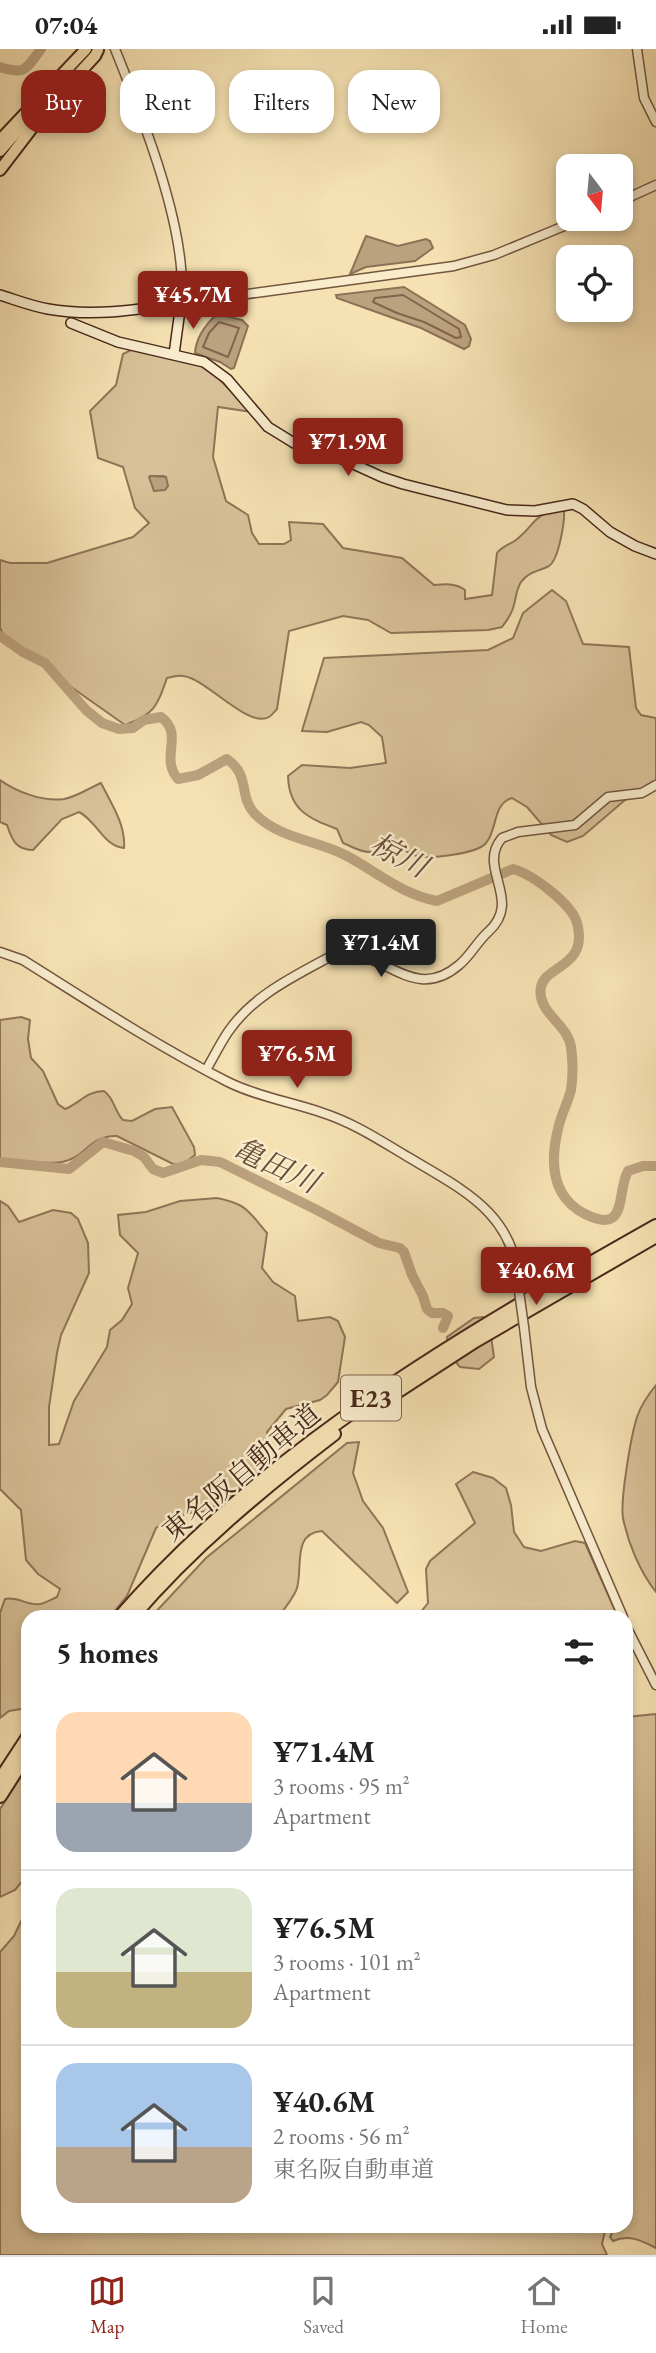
<!DOCTYPE html>
<meta charset="utf-8">
<style>
body{margin:0;font-family:"EB Garamond","Noto Serif JP",serif;background:#f2f2f2;color:#222;height:100vh;display:flex;flex-direction:column;font-size:26px;white-space:nowrap}
*{box-sizing:border-box;margin:0}
p{font-size:23px;color:#767676}
.icon{flex:none;width:38px;height:38px;fill:none;stroke:currentColor;stroke-width:2;stroke-linecap:round;stroke-linejoin:round}
.map{position:relative;flex:1;overflow:hidden}
.details{position:absolute;left:21px;top:1561px;width:612px;height:623px;display:flex;flex-direction:column;background:#fff;border-radius:21px;box-shadow:0 4px 10px #0003}
.details>*{flex:none}
.top-card{position:absolute;left:21px;top:21px;width:614px;height:63px;display:flex;gap:14px}
.needle{width:46px;rotate:164deg}
.tools{position:absolute;left:556px;top:105px;display:grid;gap:14px}
.tools a{display:grid;place-items:center;width:77px;height:77px;border-radius:14px;background:#fff;box-shadow:0 4px 10px #0003;font-size:35px}
.price{position:absolute;translate:-50% -60px;padding:0 16px;border-radius:7px;background:#8f2418;color:#fff;font-size:23px;line-height:46px;filter:drop-shadow(0 2px 4px #0008)}
.price::after{content:'';position:absolute;left:50%;top:42px;width:21px;height:16px;margin-left:-10px;background:inherit;clip-path:polygon(0 0,100% 0,50% 100%)}
.price.current{background:#222;color:#fff}
ul{padding:0;list-style:none}
li{display:flex;align-items:center;gap:21px;height:175px;padding:0 35px}
li+li{border-top:2px solid #e0e0e0}
li span{display:grid;place-items:center;flex:none;width:196px;height:140px;border-radius:21px;color:#555}
li>.icon{margin-inline-start:auto}
span .icon{width:84px;height:84px;fill:#fffc;stroke-width:1}
li b{font-size:30px}
h2{display:flex;justify-content:space-between;align-items:center;height:84px;padding:0 35px;font-size:30px}
.chip{padding:0 24px;border-radius:21px;background:#fff;box-shadow:0 4px 10px #0003;font-size:24px;line-height:63px}
.chip.current{background:#8f2418;color:#fff}
.status{display:flex;justify-content:space-between;align-items:center;height:49px;padding:0 35px;background:#fff;direction:ltr}
.status svg{height:19px;fill:currentColor}
.tabs{display:flex;justify-content:space-around;align-items:center;height:98px;border-top:2px solid #e0e0e0;background:#fff;font-size:19px;color:#767676}
.tabs a{display:grid;justify-items:center;gap:4px}
.tabs .current{color:#8f2418}
.map>svg:first-child{display:block}
.green{fill:#d8c198;stroke:#907458;stroke-width:2;fill-rule:evenodd}
.water{fill:#bba27e;stroke:#8d7156;stroke-width:2}
.lines{fill:none;stroke-linecap:round;stroke-linejoin:round}
.shore{stroke:#82644c;stroke-width:2}
.river{stroke:#bba27e;stroke-width:10}
.tertiary-casing{stroke:#74563f;stroke-width:11}
.secondary-casing{stroke:#492719;stroke-width:12}
.trunk-casing{stroke:#492719;stroke-width:14}
.motorway-casing{stroke:#492719;stroke-width:16}
.tertiary{stroke:#f8eccd;stroke-width:8}
.secondary{stroke:#f8eccd;stroke-width:9}
.trunk{stroke:#f5e1b2;stroke-width:10}
.motorway{stroke:#f5e1b2;stroke-width:12}
.tertiary-bridge-casing{stroke:#74563f;stroke-width:11;stroke-linecap:butt}
.tertiary-bridge{stroke:#f8eccd;stroke-width:8}
.labels{text-anchor:middle;dominant-baseline:central;stroke-width:5;stroke-linejoin:round;paint-order:stroke}
.shield{fill:#f8eccd;stroke:#7e624f;stroke-width:2}
.shield-label{font-size:26px;font-weight:bold;fill:#492719}
.street-label{font-size:28px;fill:#492719;stroke:#f8eccd}
.water-label{font-size:30px;font-style:italic;fill:#6b4c37;stroke:#f8eccd}
</style>
<div class="status"><b>07:04</b><svg viewBox="0 0 49 12"><path d="M0 12V9h3v3zM5 12V6h3v6zM10 12V3h3v9zM15 12V0h3v12zM26 1h20v11H26zM47 4h2v5h-2z"/></svg></div>
<div class="map">
<svg width="656" height="2206" viewBox="0 0 656 2206">
<rect width="100%" height="100%" fill="#f5e1b2"/>
<filter id="stains"><feTurbulence type="fractalNoise" baseFrequency=".00286" numOctaves="4"/><feColorMatrix values="0 0 0 0 .2 0 0 0 0 .09 0 0 0 0 .02 0 0 0 .5 -.17"/></filter>
<radialGradient id="worn" r=".72"><stop offset=".6" stop-color="#630" stop-opacity="0"/><stop offset="1" stop-color="#630" stop-opacity=".3"/></radialGradient>
<g class="green">
<path d="M135,299L200,316L212,323L252,363L218,358L213,408L226,452L248,466L252,484L259,495H284L291,491L289,473L323,475L343,499L402,509L434,536C445,535 456,534 465,541V550L492,546L497,504C502,497 509,496 516,491C537,474 533,464 564,460C565,472 559,510 549,517C538,523 529,522 521,533C515,542 516,555 511,564C509,569 505,574 502,578L488,581L391,584L368,571L343,567L289,582L277,660C276,661 270,668 269,668C248,680 206,629 183,627C178,626 172,628 167,629C157,657 155,665 125,676L74,640L31,606L6,592L0,579V511L10,514H47L133,488L149,474L135,459L123,418L98,409L90,362L116,336L123,305ZM150,427H164L167,437L154,442Z"/>
<path d="M552,541L566,552L583,595L629,598L636,659L641,666L656,669V734L625,751L583,787L567,793L551,786L527,758L512,749C492,755 498,780 486,794C477,805 430,810 417,807C412,806 407,802 402,800C391,798 379,803 369,803C360,803 351,797 343,794L337,780C308,769 289,761 288,727L302,716L350,719L386,714L382,688L369,676L361,673L327,683L302,682L324,609L488,601L513,589L523,564Z"/>
<path d="M0,731C17,743 43,753 64,750C76,748 89,739 101,734C111,754 126,776 124,799C103,797 97,772 79,763L62,770L33,801C16,801 12,791 7,776L0,773Z"/>
<path d="M21,968L30,971L28,990L31,1009L43,1022L58,1055L65,1060C80,1054 87,1042 104,1042C115,1050 114,1062 123,1071L132,1072L155,1060L172,1058L194,1098L195,1106L182,1116L173,1115L117,1087C89,1086 86,1109 62,1113C48,1116 16,1111 0,1110V971Z"/>
<path d="M217,1149C247,1155 248,1162 267,1184L262,1219L273,1233L295,1247L298,1272L330,1268L338,1272L345,1288L338,1333L327,1346L320,1351L286,1360L267,1383L275,1414L206,1463L197,1462L170,1470L156,1479L127,1547L110,1568H28V1659L9,1662L0,1669V1564L5,1550C18,1547 27,1557 40,1555C45,1554 52,1550 57,1548L60,1540L38,1525L26,1511L21,1461L0,1440V1152L8,1157L19,1173L53,1161L71,1164L78,1170L88,1194L89,1224L61,1286L57,1304L49,1358V1396L59,1395L74,1352L107,1298L110,1281L122,1271L132,1255L128,1239L138,1204L120,1186L118,1166L146,1163L180,1152Z"/>
<path d="M483,1268L491,1287L494,1308L479,1320L460,1318L450,1306L447,1288L474,1269Z"/>
<path d="M656,1336V1543C640,1523 628,1494 623,1469C620,1451 631,1387 637,1368C641,1356 648,1346 656,1336Z"/>
<path d="M359,1393L353,1424L363,1452L383,1479L408,1543L397,1554L322,1482C292,1484 303,1518 297,1539C294,1549 284,1559 279,1568H151L206,1509L347,1394Z"/>
<path d="M473,1423L493,1429L506,1439L511,1456L514,1483L524,1498L541,1502L575,1492L585,1494L618,1568H417L428,1554L426,1520L430,1512L475,1474L456,1435Z"/>
<path d="M656,1665V2199C641,2191 628,2185 613,2192L610,2188L615,2177H626L627,1668Z"/>
<path d="M28,1716V1825L15,1841L0,1848V1760Z"/>
<path d="M28,1863V2177H610L605,2182L602,2195L607,2206H0V1903L14,1887L25,1864Z"/>
</g>
<g class="water">
<path d="M366,187L398,197L426,190L430,192L433,199L415,212L366,218L350,225Z"/>
<path d="M404,238L465,276L471,290L469,297L464,300L421,279L337,249L336,246Z"/>
<path d="M217,265L242,271L248,277L234,319L231,320L220,313L195,304C196,288 205,276 217,265Z"/>
<path d="M151,427L166,428L168,437L165,441L154,442L149,428Z"/>
</g>
<g class="lines">
<g class="shore">
<path d="M403,246L459,280L461,288L456,289L424,273L397,264L373,253L375,249Z"/>
<path d="M219,273L239,279L228,308L203,298L209,284Z"/>
</g>
<g class="river">
<path d="M0,18C26,26 25,21 41,0"/>
<path d="M0,587L23,603L45,614L86,661L102,674L119,680L133,679L144,671L161,668C185,686 159,708 178,730L198,726L227,710C251,727 238,747 255,765C280,790 317,791 347,807C377,823 403,846 437,852L513,820C532,825 572,855 577,874C589,918 545,916 541,938C536,963 568,975 571,998C573,1012 573,1027 571,1041C568,1053 562,1064 559,1076C550,1110 550,1147 585,1165C629,1187 616,1143 628,1122L643,1117H656"/>
<path d="M0,1113L69,1120L103,1093L134,1102L144,1108L153,1120L163,1124L201,1111L220,1113L315,1160L379,1194L400,1199L404,1203L412,1226L423,1247L427,1260L432,1264H443L448,1267L443,1279"/>
</g>
<g class="tertiary-casing">
<g id="tertiary">
<path d="M115,0C142,67 189,184 181,254L454,217L494,206L581,170"/>
<path d="M637,0L644,49L656,73"/>
<path d="M621,152L656,136"/>
<path d="M0,903L23,911C90,953 157,997 228,1033C258,1048 292,1053 323,1064C354,1074 381,1092 408,1108C465,1142 518,1166 519,1242"/>
<path d="M206,1021C213,1009 220,995 228,983C253,946 295,927 333,906C382,895 411,957 459,916C470,907 477,893 488,883C524,851 476,819 502,789L518,783L575,776L608,748L642,744L656,736"/>
<path d="M524,1278L531,1338L542,1380L623,1568"/>
<path d="M626,1577L656,1636"/>
</g>
</g>
<g class="secondary-casing">
<g id="secondary">
<path d="M0,246C16,251 31,257 48,260C93,268 136,261 181,254L174,305"/>
<path d="M71,274L118,293L204,313L227,330L268,378L294,394L327,403L382,428L403,435L507,461L535,462L573,455L583,460L610,483L635,497L656,505"/>
</g>
</g>
<g class="trunk-casing">
<g id="trunk">
<path d="M0,91L86,0"/>
<path d="M0,102L32,66"/>
<path d="M0,121L49,57L95,7L98,1"/>
</g>
</g>
<g class="motorway-casing">
<g id="motorway">
<path d="M378,1355L475,1292L656,1187"/>
<path d="M120,1568C267,1399 463,1286 656,1177"/>
<path d="M132,1568C191,1499 262,1440 334,1385"/>
<path d="M0,1731L28,1688"/>
<path d="M0,1747L28,1703"/>
</g>
</g>
<use href="#tertiary" class="tertiary"/>
<use href="#secondary" class="secondary"/>
<use href="#trunk" class="trunk"/>
<use href="#motorway" class="motorway"/>
<g class="tertiary-bridge-casing">
<path id="tertiary-bridge" d="M519,1242L524,1278"/>
</g>
<use href="#tertiary-bridge" class="tertiary-bridge"/>
</g>
<g class="labels">
<rect class="shield" x="341" y="1326.5" width="60" height="45" rx="5"/>
<g class="shield-label">
<text x="371" y="1349">E23</text>
</g>
<g class="street-label">
<text transform="translate(241 1423) rotate(-40)">東名阪自動車道</text>
</g>
<g class="water-label">
<text transform="translate(399 806) rotate(27)">椋川</text>
<text transform="translate(276 1116) rotate(25)">亀田川</text>
</g>
</g>
<rect width="100%" height="100%" filter="url(#stains)"/>
<rect width="100%" height="100%" fill="url(#worn)"/>
</svg>
<div class="tools">
<a><svg class="needle" viewBox="-14 -14 28 28"><path d="M0-13l5 13h-10z" fill="#e53935"/><path d="M0 13l5-13h-10z" fill="#767676"/></svg></a>
<a><svg class="icon" aria-label="locate" viewBox="0 0 24 24"><circle cx="12" cy="12" r="6"/><path d="M12 2v4M12 18v4M2 12h4M18 12h4"/></svg></a>
</div>
<b class="price" style="left:193px;top:282px">¥45.7M</b>
<b class="price" style="left:348px;top:429px">¥71.9M</b>
<b class="price current" style="left:381px;top:930px">¥71.4M</b>
<b class="price" style="left:297px;top:1041px">¥76.5M</b>
<b class="price" style="left:536px;top:1258px">¥40.6M</b>
<div class="top-card">
<a class="chip current">Buy</a>
<a class="chip">Rent</a>
<a class="chip">Filters</a>
<a class="chip">New</a>
</div>
<section class="details">
<h2>5 homes<svg class="icon" aria-label="filters" viewBox="0 0 24 24"><path d="M4 7h16M4 17h16"/><circle cx="9" cy="7" r="2"/><circle cx="15" cy="17" r="2"/></svg></h2>
<ul>
<li><span style="background:linear-gradient(#ffd9b3 65%,#9aa5b1 0)"><svg class="icon" aria-label="home" viewBox="0 0 24 24"><path d="M3 11l9-7 9 7M6 9v11h12V9"/></svg></span><div><b>¥71.4M</b><p>3 rooms · 95 m²</p><p>Apartment</p></div></li>
<li><span style="background:linear-gradient(#dfe7d0 60%,#c2b280 0)"><svg class="icon" aria-label="home" viewBox="0 0 24 24"><path d="M3 11l9-7 9 7M6 9v11h12V9"/></svg></span><div><b>¥76.5M</b><p>3 rooms · 101 m²</p><p>Apartment</p></div></li>
<li><span style="background:linear-gradient(#a9c7e8 60%,#b9a48a 0)"><svg class="icon" aria-label="home" viewBox="0 0 24 24"><path d="M3 11l9-7 9 7M6 9v11h12V9"/></svg></span><div><b>¥40.6M</b><p>2 rooms · 56 m²</p><p>東名阪自動車道</p></div></li>
</ul>
</section>
</div>
<nav class="tabs">
<a class="current"><svg class="icon" aria-label="map" viewBox="0 0 24 24"><path d="M3 6l6-2 6 2 6-2v14l-6 2-6-2-6 2zM9 4v14M15 6v14"/></svg>Map</a>
<a><svg class="icon" aria-label="saved" viewBox="0 0 24 24"><path d="M7 4h10v16l-5-4-5 4z"/></svg>Saved</a>
<a><svg class="icon" aria-label="home" viewBox="0 0 24 24"><path d="M3 11l9-7 9 7M6 9v11h12V9"/></svg>Home</a>
</nav>
